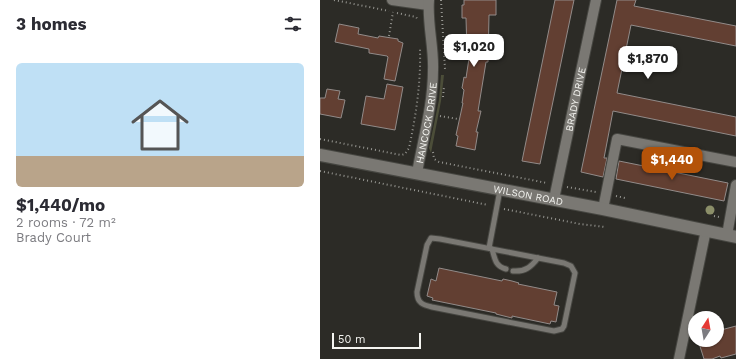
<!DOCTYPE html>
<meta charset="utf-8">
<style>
body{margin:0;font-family:"Work Sans",sans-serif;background:#f7f7f7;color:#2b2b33;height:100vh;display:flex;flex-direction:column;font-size:15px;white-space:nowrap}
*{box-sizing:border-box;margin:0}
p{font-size:13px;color:#7c7c81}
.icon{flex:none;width:22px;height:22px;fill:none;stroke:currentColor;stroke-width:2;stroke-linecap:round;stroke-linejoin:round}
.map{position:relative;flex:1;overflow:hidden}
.details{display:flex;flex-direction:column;background:#fff;width:320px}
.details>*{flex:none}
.needle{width:26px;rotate:11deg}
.controls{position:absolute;left:368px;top:311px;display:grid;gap:8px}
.controls a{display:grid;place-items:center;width:36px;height:36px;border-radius:50%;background:#fff;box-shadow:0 1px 3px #0004;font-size:20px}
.scale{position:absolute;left:12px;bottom:10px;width:89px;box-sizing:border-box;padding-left:4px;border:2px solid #f5f5f1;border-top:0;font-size:11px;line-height:14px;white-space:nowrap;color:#f5f5f1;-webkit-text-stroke:3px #2c2b26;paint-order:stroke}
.price{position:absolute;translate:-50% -34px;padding:0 9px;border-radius:8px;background:#fff;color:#222;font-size:13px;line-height:26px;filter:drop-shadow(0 1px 2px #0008)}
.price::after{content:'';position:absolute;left:50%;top:24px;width:12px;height:9px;margin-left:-6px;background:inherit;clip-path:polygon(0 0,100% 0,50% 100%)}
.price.on{background:#b45309;color:#fff}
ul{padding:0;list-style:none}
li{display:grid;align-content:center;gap:8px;height:212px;padding:0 16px}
li span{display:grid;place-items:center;height:124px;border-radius:6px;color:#555}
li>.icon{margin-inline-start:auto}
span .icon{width:72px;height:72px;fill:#fffc;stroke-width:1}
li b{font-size:17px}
h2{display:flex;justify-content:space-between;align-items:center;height:48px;padding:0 16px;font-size:17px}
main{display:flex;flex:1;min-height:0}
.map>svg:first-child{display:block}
.green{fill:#4c4e39}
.building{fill:#623f32;stroke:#928b89}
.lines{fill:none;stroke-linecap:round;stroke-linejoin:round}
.lane-casing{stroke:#464641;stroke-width:7}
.street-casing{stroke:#464641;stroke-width:12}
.secondary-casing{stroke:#464641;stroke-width:14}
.path{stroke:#979792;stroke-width:2;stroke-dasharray:1 3;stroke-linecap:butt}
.lane{stroke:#7a7873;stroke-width:5}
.street{stroke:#7a7873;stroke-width:10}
.secondary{stroke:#7a7873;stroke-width:12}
.tree{fill:#8c8f69}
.labels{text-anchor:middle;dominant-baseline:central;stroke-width:3;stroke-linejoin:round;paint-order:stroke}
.street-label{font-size:10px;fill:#f5f5f1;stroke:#2c2b26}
</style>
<main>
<section class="details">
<h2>3 homes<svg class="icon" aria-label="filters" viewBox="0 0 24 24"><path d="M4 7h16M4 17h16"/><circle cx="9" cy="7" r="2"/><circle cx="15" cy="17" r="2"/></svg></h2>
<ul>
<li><span style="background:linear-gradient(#bfe0f5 75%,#b9a48a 0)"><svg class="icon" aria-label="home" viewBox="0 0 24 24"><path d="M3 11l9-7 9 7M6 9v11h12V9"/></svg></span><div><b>$1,440/mo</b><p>2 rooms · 72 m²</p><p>Brady Court</p></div></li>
</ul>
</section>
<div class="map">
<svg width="416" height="359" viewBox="0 0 416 359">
<rect width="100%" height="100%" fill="#2c2b26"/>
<path class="green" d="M121,75H124L121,101L111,153L109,148L119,100Z"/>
<g class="building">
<path d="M144,0H176V15H169L168,62H166L158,111H161L156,132H158L155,150L136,146L138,136L136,135L143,103H142L144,90L142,88L144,77L146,78L150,52H147L146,18H142V5H144Z"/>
<path d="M235,0H254L220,164L202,161Z"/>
<path d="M297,0H316L314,6L416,26V46L311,25L297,93L416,117V136L293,111L284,158H287L283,177L261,172Z"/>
<path d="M19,24L39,28L38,34L58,38L59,36L78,39V41L83,43L75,81L64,79L68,57L67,56L49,53V49L15,42Z"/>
<path d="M67,84L83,87L75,130L41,124L46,96L64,99Z"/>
<path d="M7,89L20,91L18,99L25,100L21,118L0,114V98H5Z"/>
<path d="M299,161L408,183L404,201L296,179Z"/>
<path d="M119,268L182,281L183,279L192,281L199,283L198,284L237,292L234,305L239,306L236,322L231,321L230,324L192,316V318L176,314V313L112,300L113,298L107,296L111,279L116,281Z"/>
<path d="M416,326V354L401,358L400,356L392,359H384L378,340H397V331Z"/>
</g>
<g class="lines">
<g class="lane-casing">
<g id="lane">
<path d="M111,238L120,239L244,263L251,266L255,273L244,326L242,329L234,331L112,307C103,305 97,303 97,292L107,245Z"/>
<path d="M169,248L180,190"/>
<path d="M172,249C175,259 175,266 186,269"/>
<path d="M193,271C205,272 211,267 218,258"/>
</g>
</g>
<g class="street-casing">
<g id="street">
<path d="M72,0L108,5"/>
<path id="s1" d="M97,173C103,139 113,105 113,70C114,47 107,23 109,0"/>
<path id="s2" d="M234,199L276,0"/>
<path d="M283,209L297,139L416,162"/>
<path d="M407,235L416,185"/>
<path d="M359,359L386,230"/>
</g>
</g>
<g class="secondary-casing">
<g id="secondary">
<path id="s3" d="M0,155L283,209L416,237"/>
</g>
</g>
<g class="path">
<path d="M14,0L69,11"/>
<path d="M121,0L125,69"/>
<path d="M77,13L96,17L98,20"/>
<path d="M69,36L73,12"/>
<path d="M123,97L124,87"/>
<path d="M120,116L138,119"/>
<path d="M0,139L81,155L85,154L89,148C96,115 101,83 100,49"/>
<path d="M113,152L114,159L119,162L227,183"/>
<path d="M0,171L168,205"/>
<path d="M247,187L276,192"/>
<path d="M296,196L305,198"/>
<path d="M184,209L260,224L285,227"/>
<path d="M394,216L399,217"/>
</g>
<use href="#lane" class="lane"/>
<use href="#street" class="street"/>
<use href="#secondary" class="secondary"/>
</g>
<circle class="tree" cx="390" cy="210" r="4.5"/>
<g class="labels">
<g class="street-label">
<text stroke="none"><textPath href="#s2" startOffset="102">BRADY DRIVE</textPath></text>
<text stroke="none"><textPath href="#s1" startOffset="51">HANCOCK DRIVE</textPath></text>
<text stroke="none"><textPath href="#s3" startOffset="212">WILSON ROAD</textPath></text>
</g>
</g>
</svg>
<div class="controls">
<a><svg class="needle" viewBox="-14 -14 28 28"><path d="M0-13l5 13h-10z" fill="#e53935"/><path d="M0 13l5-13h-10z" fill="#7c7c81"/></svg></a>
</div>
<div class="scale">50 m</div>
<b class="price" style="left:154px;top:68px">$1,020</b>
<b class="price" style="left:328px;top:80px">$1,870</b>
<b class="price on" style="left:352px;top:181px">$1,440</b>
</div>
</main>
